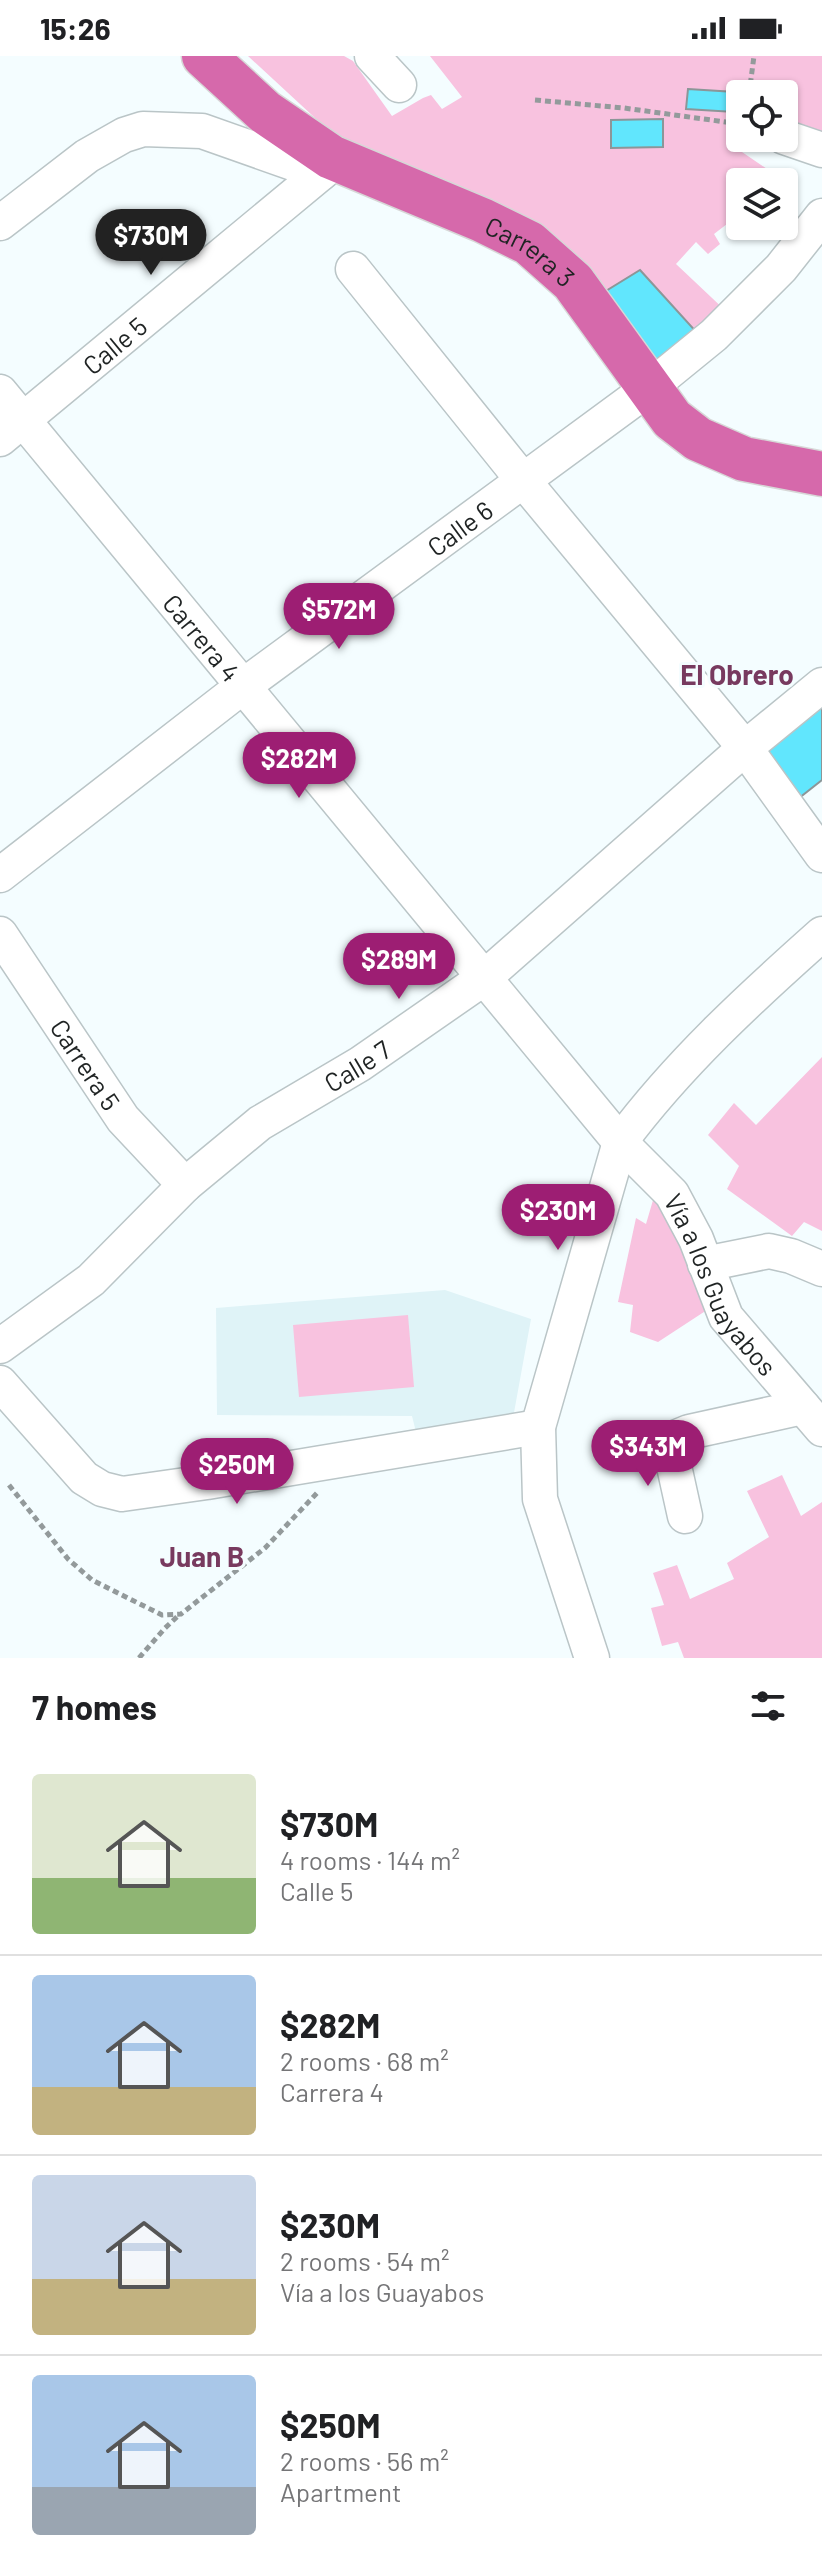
<!DOCTYPE html>
<meta charset="utf-8">
<style>
body{margin:0;font-family:Barlow,sans-serif;background:#f6f6f6;color:#202124;height:100vh;display:flex;flex-direction:column;font-size:30px;white-space:nowrap}
*{box-sizing:border-box;margin:0}
p{font-size:26px;color:#757577}
.icon{flex:none;width:44px;height:44px;fill:none;stroke:currentColor;stroke-width:2;stroke-linecap:round;stroke-linejoin:round}
.map{position:relative;height:1602px;overflow:hidden}
.details{display:flex;flex-direction:column;background:#fff;flex:1}
.details>*{flex:none}
.buttons{position:absolute;left:726px;top:24px;display:grid;gap:16px}
.buttons a{display:grid;place-items:center;width:72px;height:72px;border-radius:8px;background:#fff;box-shadow:0 2px 6px #0004;font-size:40px}
.price{position:absolute;translate:-50% -68px;padding:0 18px;border-radius:28px;background:#9d1e73;color:#fff;font-size:26px;line-height:52px;filter:drop-shadow(0 2px 4px #0008)}
.price::after{content:'';position:absolute;left:50%;top:48px;width:24px;height:18px;margin-left:-12px;background:inherit;clip-path:polygon(0 0,100% 0,50% 100%)}
.price.on{background:#222;color:#fff}
ul{padding:0;list-style:none}
li{display:flex;align-items:center;gap:24px;height:200px;padding:0 32px}
li+li{border-top:2px solid #e0e0e0}
li span{display:grid;place-items:center;flex:none;width:224px;height:160px;border-radius:8px;color:#555}
li>.icon{margin-inline-start:auto}
span .icon{width:96px;height:96px;fill:#fffc;stroke-width:1}
li b{font-size:34px}
h2{display:flex;justify-content:space-between;align-items:center;height:96px;padding:0 32px;font-size:34px}
.status{display:flex;justify-content:space-between;align-items:center;height:56px;padding:0 40px;background:#fff;direction:ltr}
.status svg{height:22px;fill:currentColor}
.map>svg:first-child{display:block}
.built{fill:#dff3f7}
.green{fill:#f8c2df}
.building{fill:#61e6fd;stroke:#8c9698;stroke-width:2}
.lines{fill:none;stroke-linecap:round;stroke-linejoin:round}
.minor-casing{stroke:#bac5c7;stroke-width:37}
.highway-casing{stroke:#d7d7d7;stroke-width:47}
.path{stroke:#939a9b;stroke-width:5;stroke-dasharray:6 4;stroke-linecap:butt}
.minor{stroke:#fff;stroke-width:34}
.highway{stroke:#d669ab;stroke-width:44}
.labels{text-anchor:middle;dominant-baseline:central;stroke-width:6;stroke-linejoin:round;paint-order:stroke}
.street-label{font-size:26px;fill:#1f2323;stroke:#f4fdff}
.neighbourhood-label{font-size:28px;font-weight:bold;fill:#783a5f;stroke:#f4fdff}
</style>
<div class="status"><b>15:26</b><svg viewBox="0 0 49 12"><path d="M0 12V9h3v3zM5 12V6h3v6zM10 12V3h3v9zM15 12V0h3v12zM26 1h20v11H26zM47 4h2v5h-2z"/></svg></div>
<div class="map">
<svg width="822" height="1602" viewBox="0 0 822 1602">
<rect width="100%" height="100%" fill="#f4fdff"/>
<path class="built" d="M445,1234L531,1263L513,1362L418,1384L412,1360L217,1359L216,1252Z"/>
<g class="green">
<path d="M248,0H344L353,5L392,60L423,42L431,39L442,53L462,41L430,0H822V89L784,79V38H740V82H758L742,96L789,128L784,132V126H740V170L736,173L727,168L714,178L720,188L708,198L696,186L676,208L729,258L700,280L640,214L601,238L340,85Z"/>
<path d="M822,1001V1175L804,1166L792,1180L727,1133L739,1110L708,1079L734,1047L756,1069Z"/>
<path d="M656,1134L710,1252L658,1286L630,1276L633,1249L618,1246L636,1162L646,1168Z"/>
<path d="M408,1259L414,1331L299,1341L293,1269Z"/>
<path d="M782,1419L801,1460L822,1446V1602H684L678,1586L662,1590L651,1552L664,1549L653,1517L677,1509L690,1543L734,1523L727,1507L769,1481L747,1435Z"/>
</g>
<g class="building">
<path d="M688,33L735,36L734,56L686,53Z"/>
<path d="M663,63V91L611,92V64Z"/>
<path d="M640,214L700,280L657,312L601,238Z"/>
<path d="M822,634V724L794,746L753,691Z"/>
</g>
<g class="lines">
<g class="minor-casing">
<g id="minor">
<path d="M372,0L399,29"/>
<path d="M784,81L822,94"/>
<path d="M0,167L87,100L124,79L143,73L202,75L321,117"/>
<path d="M353,213L522,423L745,692L822,799"/>
<path id="s1" d="M0,336L620,1086L672,1138L696,1183L726,1261L822,1373"/>
<path id="s2" d="M0,383L338,103"/>
<path id="s3" d="M0,819L242,631L649,332L714,279L781,212L822,160"/>
<path id="s4" d="M0,878L123,1063L185,1129"/>
<path d="M705,1208L769,1195L791,1200L822,1213"/>
<path id="s5" d="M0,1290L91,1224L185,1129L260,1067L360,1008L484,922L745,692L822,629"/>
<path d="M0,1327L84,1422L102,1433L122,1438L207,1426L538,1371"/>
<path d="M685,1460L670,1392L677,1381L689,1376L803,1351"/>
<path d="M592,1602L540,1443L538,1371L620,1086C678,1008 750,942 822,878"/>
</g>
</g>
<g class="highway-casing">
<g id="highway">
<path id="s6" d="M204,0L265,56L331,101L482,164L529,187L573,226L672,363L698,383L744,403L822,418"/>
</g>
</g>
<g class="path">
<path d="M749,38L754,0"/>
<path d="M535,44L624,52L740,68"/>
<path d="M9,1429L68,1503L92,1524L162,1559L181,1558L265,1492L317,1437"/>
<path d="M139,1602L165,1572L179,1559"/>
</g>
<use href="#minor" class="minor"/>
<use href="#highway" class="highway"/>
</g>
<g class="labels">
<g class="street-label">
<text stroke="none"><textPath href="#s6" startOffset="384">Carrera 3</textPath></text>
<text stroke="none"><textPath href="#s2" startOffset="148">Calle 5</textPath></text>
<text stroke="none"><textPath href="#s3" startOffset="576">Calle 6</textPath></text>
<text stroke="none"><textPath href="#s1" startOffset="318">Carrera 4</textPath></text>
<text stroke="none"><textPath href="#s4" startOffset="156">Carrera 5</textPath></text>
<text stroke="none"><textPath href="#s5" startOffset="456">Calle 7</textPath></text>
<text stroke="none"><textPath href="#s1" startOffset="1150">Vía a los Guayabos</textPath></text>
</g>
<g class="neighbourhood-label">
<text x="737" y="618">El Obrero</text>
<text x="202" y="1500">Juan B</text>
</g>
</g>
</svg>
<div class="buttons">
<a><svg class="icon" aria-label="locate" viewBox="0 0 24 24"><circle cx="12" cy="12" r="6"/><path d="M12 2v4M12 18v4M2 12h4M18 12h4"/></svg></a>
<a><svg class="icon" aria-label="layers" viewBox="0 0 24 24"><path d="M12 4l9 5-9 5-9-5zM3 14l9 5 9-5"/></svg></a>
</div>
<b class="price on" style="left:151px;top:221px">$730M</b>
<b class="price" style="left:339px;top:595px">$572M</b>
<b class="price" style="left:299px;top:744px">$282M</b>
<b class="price" style="left:399px;top:945px">$289M</b>
<b class="price" style="left:558px;top:1196px">$230M</b>
<b class="price" style="left:648px;top:1432px">$343M</b>
<b class="price" style="left:237px;top:1450px">$250M</b>
</div>
<section class="details">
<h2>7 homes<svg class="icon" aria-label="filters" viewBox="0 0 24 24"><path d="M4 7h16M4 17h16"/><circle cx="9" cy="7" r="2"/><circle cx="15" cy="17" r="2"/></svg></h2>
<ul>
<li><span style="background:linear-gradient(#dfe7d0 65%,#8fb573 0)"><svg class="icon" aria-label="home" viewBox="0 0 24 24"><path d="M3 11l9-7 9 7M6 9v11h12V9"/></svg></span><div><b>$730M</b><p>4 rooms · 144 m²</p><p>Calle 5</p></div></li>
<li><span style="background:linear-gradient(#a9c7e8 70%,#c2b280 0)"><svg class="icon" aria-label="home" viewBox="0 0 24 24"><path d="M3 11l9-7 9 7M6 9v11h12V9"/></svg></span><div><b>$282M</b><p>2 rooms · 68 m²</p><p>Carrera 4</p></div></li>
<li><span style="background:linear-gradient(#c9d6e8 65%,#c2b280 0)"><svg class="icon" aria-label="home" viewBox="0 0 24 24"><path d="M3 11l9-7 9 7M6 9v11h12V9"/></svg></span><div><b>$230M</b><p>2 rooms · 54 m²</p><p>Vía a los Guayabos</p></div></li>
<li><span style="background:linear-gradient(#a9c7e8 70%,#9aa5b1 0)"><svg class="icon" aria-label="home" viewBox="0 0 24 24"><path d="M3 11l9-7 9 7M6 9v11h12V9"/></svg></span><div><b>$250M</b><p>2 rooms · 56 m²</p><p>Apartment</p></div></li>
</ul>
</section>
